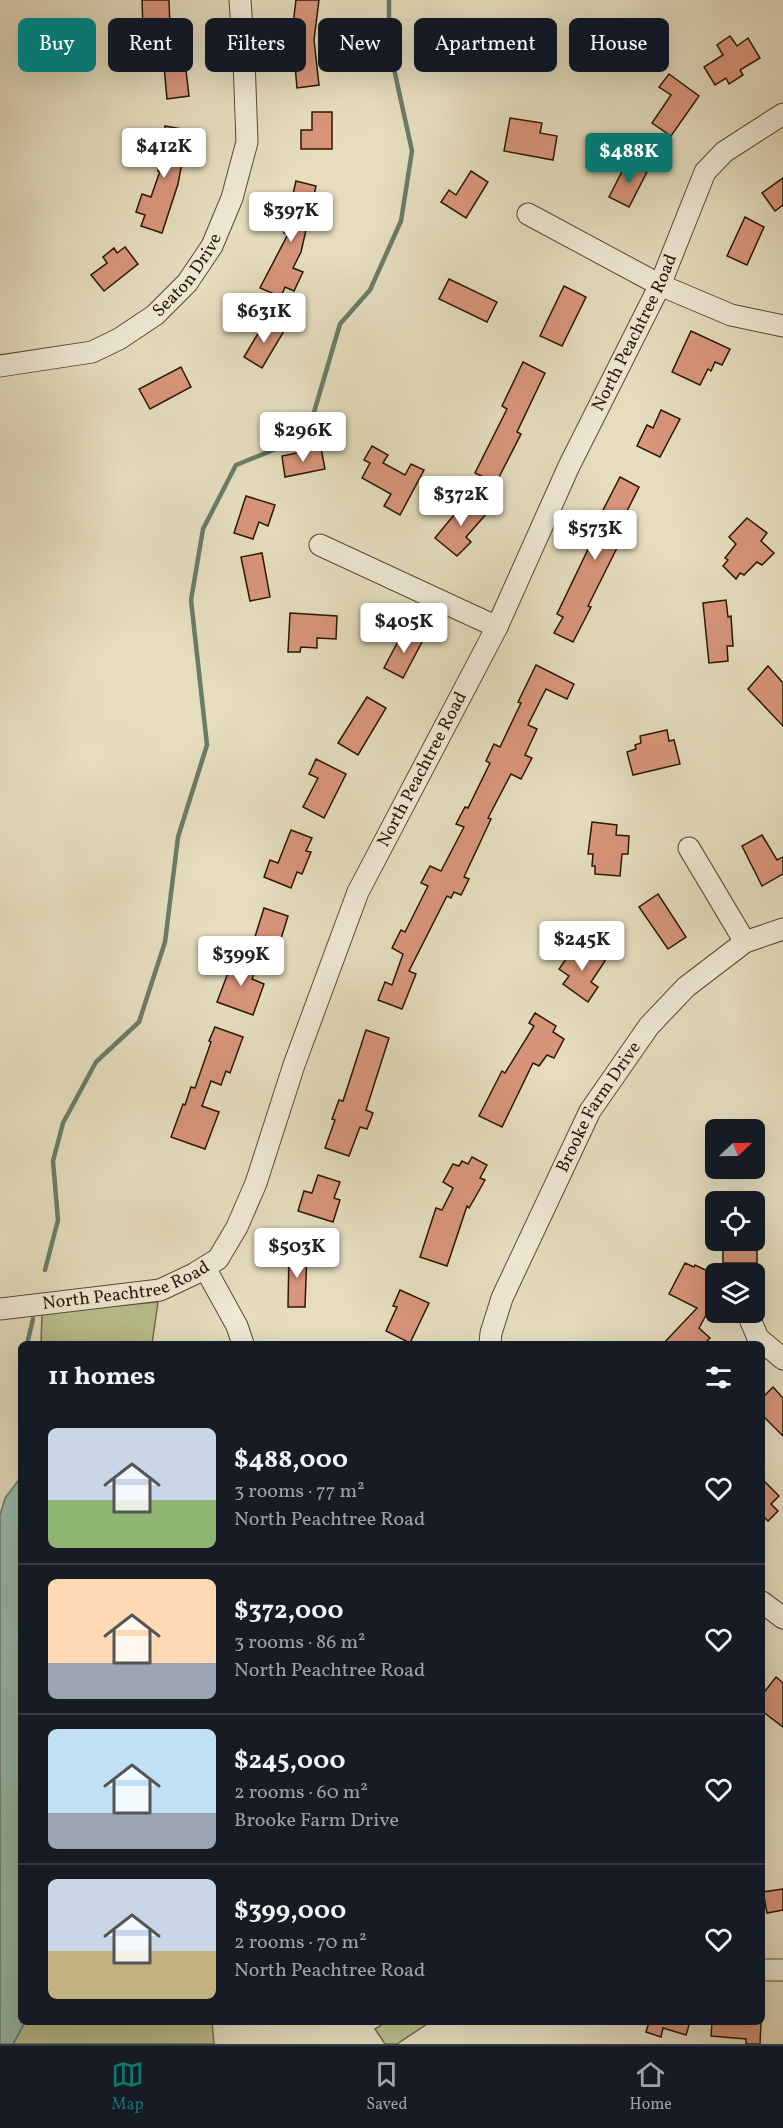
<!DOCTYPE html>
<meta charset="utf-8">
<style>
body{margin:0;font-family:Vollkorn,serif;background:#20242c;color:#f1f3f6;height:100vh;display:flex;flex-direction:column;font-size:22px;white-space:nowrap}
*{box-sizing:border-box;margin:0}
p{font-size:20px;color:#9ea1a6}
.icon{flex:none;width:33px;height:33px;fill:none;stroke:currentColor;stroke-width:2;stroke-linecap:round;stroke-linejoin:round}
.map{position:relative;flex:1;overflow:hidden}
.sheet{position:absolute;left:18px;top:1341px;width:747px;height:684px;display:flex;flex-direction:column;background:#171b24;border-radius:9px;box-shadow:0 6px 24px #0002}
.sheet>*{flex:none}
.top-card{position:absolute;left:18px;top:18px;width:747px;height:54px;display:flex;gap:12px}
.needle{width:39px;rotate:68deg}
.tools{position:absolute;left:705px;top:1119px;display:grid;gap:12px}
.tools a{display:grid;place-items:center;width:60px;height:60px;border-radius:9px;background:#171b24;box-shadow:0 6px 24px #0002;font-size:30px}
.price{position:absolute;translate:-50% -51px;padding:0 14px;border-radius:6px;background:#fff;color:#222;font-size:20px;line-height:39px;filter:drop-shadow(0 2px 3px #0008)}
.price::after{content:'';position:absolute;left:50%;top:36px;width:18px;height:14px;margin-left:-9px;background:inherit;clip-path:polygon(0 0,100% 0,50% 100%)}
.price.on{background:#0f766e;color:#fff}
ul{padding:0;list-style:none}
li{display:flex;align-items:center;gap:18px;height:150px;padding:0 30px}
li+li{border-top:2px solid #363941}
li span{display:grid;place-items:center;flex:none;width:168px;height:120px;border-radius:9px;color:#555}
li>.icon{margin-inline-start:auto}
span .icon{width:72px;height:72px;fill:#fffc;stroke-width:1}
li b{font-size:26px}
h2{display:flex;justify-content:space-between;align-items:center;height:72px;padding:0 30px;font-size:26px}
.pill{padding:0 21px;border-radius:9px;background:#171b24;box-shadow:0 6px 24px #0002;font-size:21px;line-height:54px}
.pill.on{background:#0f766e;color:#fff}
.tabs{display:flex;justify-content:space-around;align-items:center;height:84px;border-top:2px solid #363941;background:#171b24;font-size:16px;color:#9ea1a6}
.tabs a{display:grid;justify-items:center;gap:3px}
.tabs .on{color:#0f766e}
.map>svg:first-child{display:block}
.green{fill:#babf8e;stroke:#726c48;stroke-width:1.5}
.water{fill:#96bcad;stroke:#6a7b68;stroke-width:1.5}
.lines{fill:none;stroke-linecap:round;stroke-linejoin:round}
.stream{stroke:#6a7b68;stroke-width:4.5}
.building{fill:#d8957b;stroke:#291901;stroke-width:1.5}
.minor-casing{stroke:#584a30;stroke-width:23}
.minor{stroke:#eee9d5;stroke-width:21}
.labels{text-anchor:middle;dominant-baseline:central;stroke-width:6;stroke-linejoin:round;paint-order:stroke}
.street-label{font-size:18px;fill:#291901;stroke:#eee9d5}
</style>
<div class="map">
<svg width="783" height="2044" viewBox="0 0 783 2044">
<rect width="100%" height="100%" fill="#e5ddbe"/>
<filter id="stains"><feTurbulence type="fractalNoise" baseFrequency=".00333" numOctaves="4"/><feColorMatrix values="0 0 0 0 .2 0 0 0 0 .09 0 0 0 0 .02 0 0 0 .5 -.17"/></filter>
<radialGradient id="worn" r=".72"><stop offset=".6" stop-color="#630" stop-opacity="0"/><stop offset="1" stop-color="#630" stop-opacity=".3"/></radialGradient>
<g class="green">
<path d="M158,1302L152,1344H41L42,1312Z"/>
<path d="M25,2022H212L214,2044H13Z"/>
<path d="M386,2022H430L397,2044H385L375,2029Z"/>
</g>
<path class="water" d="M18,1481H21V2022H25L13,2044H0V1515L5,1498Z"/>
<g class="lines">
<g class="stream">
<path d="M45,1270L58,1220L53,1161L63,1123L96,1062L139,1022L165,942L178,837L207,745L191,600L203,529L236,465L283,446L312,419L340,324L370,290L401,221L412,151L389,46V0"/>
<path d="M27,1344L33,1319"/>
<path d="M21,1369V1387"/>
</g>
</g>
<g class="building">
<path d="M142,0H169L170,29L143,30Z"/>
<path d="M296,0H319L314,40L319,85L297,88L292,32Z"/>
<path d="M730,36L737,46L748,38L760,58L740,70L743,75L729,84L726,78L715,85L704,67L723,55L717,45Z"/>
<path d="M184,53L189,96L167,99L163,55Z"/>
<path d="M669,74L699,96L671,136L652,123L671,95L659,87Z"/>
<path d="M312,112H332V149H301V130H312Z"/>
<path d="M510,118L542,123L540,133L557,136L553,160L504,151Z"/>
<path d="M165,126L188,130L178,184L162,233L141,226L145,215L136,212L142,194L151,197L160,171H158L160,159L153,157L156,142L163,143Z"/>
<path d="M628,160L648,170L629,207L609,197Z"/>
<path d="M471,171L488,182L466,218L441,202L449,190L456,195Z"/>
<path d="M783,178V205L775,211L762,193Z"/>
<path d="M296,181L316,186L301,252L293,268L303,272L294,291L285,287L281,297L260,288L288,234L284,233Z"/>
<path d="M745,217L764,227L747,265L727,256Z"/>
<path d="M125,247L138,264L104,291L91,275L107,263L103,257L114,248L117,253Z"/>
<path d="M449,279L497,302L487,322L439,299Z"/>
<path d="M564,286L586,297L562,346L540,336Z"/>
<path d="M266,320L284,331L262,368L244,357Z"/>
<path d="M691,331L730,349L722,365L715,362L711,371L708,369L700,385L672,372Z"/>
<path d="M523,362L545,373L517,432L521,434L496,483L475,473L507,409L502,406Z"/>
<path d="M181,367L191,387L150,409L139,389Z"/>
<path d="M661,410L680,419L660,457L637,446L647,425L653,428Z"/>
<path d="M372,446L388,455L383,463L405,475L411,464L424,470L400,515L384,506L391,494L362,478L370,463L364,460Z"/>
<path d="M321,448L325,469L285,477L282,456Z"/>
<path d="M620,477L639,487L614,537L621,540L588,606L591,607L573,642L554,633L563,617L557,614L603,518L600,516Z"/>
<path d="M246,496L275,505L268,526L259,522L253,539L234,533Z"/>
<path d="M468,498L487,513L466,537L471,542L457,556L435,538Z"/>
<path d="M747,518L767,533L761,541L774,553L762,565L757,562L744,575L740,573L736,579L723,566L728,560L725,558L736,544L729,537Z"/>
<path d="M262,553L270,597L250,601L241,557Z"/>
<path d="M726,600L728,617L731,616L733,646H727L728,661L709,663L703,603Z"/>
<path d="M290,613L337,616L336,639L317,638V648L301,647L300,652H288Z"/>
<path d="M404,630L423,640L403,678L384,668Z"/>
<path d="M536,665L574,684L567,699L546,689L528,725L537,729L525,755L532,758L521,779L511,774L488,818L491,819L464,877L469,879L461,895L454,892L451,898L447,896L409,971L416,974L402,1009L378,1000L385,982L392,985L403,954L392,948L401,930L405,932L428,886L421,883L430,866L441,871L464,827L456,824L465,807L468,808L490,763L486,761L494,744L500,747L521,703L518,702Z"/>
<path d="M768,666L783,683V726L748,689Z"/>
<path d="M367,697L386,708L358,755L338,743Z"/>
<path d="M667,730L669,741L674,740L680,764L633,775L627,752L636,749L635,745L641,743L640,736Z"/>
<path d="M316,759L346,774L324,818L303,807L318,778L309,774Z"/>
<path d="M592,822L617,825L616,835L629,836L628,854H622L620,876L595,874V866H592L593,854H588Z"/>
<path d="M291,830L312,838L306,851L311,852L302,874L297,872L291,888L264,877L270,860L278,863Z"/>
<path d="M762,835L777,860L783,857V874L762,886L742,846Z"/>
<path d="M658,894L686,937L668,949L639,907Z"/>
<path d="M264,908L288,916L275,958L254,952L257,941L254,940Z"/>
<path d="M583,945L605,961L591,982L598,987L588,1002L563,984L569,976L559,969L573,949L578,952Z"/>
<path d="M234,957L257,965L252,979L264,984L253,1015L217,1002Z"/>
<path d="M535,1013L556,1026L553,1032L564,1039L554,1058L547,1055L539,1066L533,1063L502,1127L479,1116L502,1071L505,1073L534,1026L529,1023Z"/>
<path d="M215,1027L243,1037L230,1073L226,1071L221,1085L211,1081L202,1106L219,1112L205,1149L171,1137L183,1104L185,1105L191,1087L195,1088L211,1042L209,1041Z"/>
<path d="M366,1030L389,1038L366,1110L373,1113L367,1129L360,1127L349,1156L325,1148L335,1120L332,1119L339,1100L343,1101Z"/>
<path d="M472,1157L487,1165L480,1178L485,1180L469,1208L467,1206L447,1266L420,1257L436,1208L442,1210L453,1188L443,1182L453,1164L459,1166L462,1161L468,1164Z"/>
<path d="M318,1175L340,1182L334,1198L340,1200L333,1222L298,1211L304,1191L312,1193Z"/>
<rect x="723" y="1240" width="34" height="23"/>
<path d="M289,1251H307L305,1307H288Z"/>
<path d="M685,1263L694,1267L695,1265L716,1275L708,1291L712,1293L716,1289V1297L699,1328L710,1338L704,1344H663L697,1308L669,1294Z"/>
<path d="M400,1290L429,1303L410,1343L386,1331L397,1307L393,1306Z"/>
<path d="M773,1387L783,1398V1436L762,1415V1398Z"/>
<path d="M762,1479L779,1496L771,1504L778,1511L768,1521L762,1515Z"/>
<path d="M776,1677L783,1683V1727L762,1711V1695Z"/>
<path d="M783,1889V1910L767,1913L763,1892Z"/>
<path d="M649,2022H690L686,2035L663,2028L661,2037L646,2032Z"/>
<path d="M712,2022H761L760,2044H746V2039L711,2036Z"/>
</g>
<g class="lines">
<g class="minor-casing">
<g id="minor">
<path d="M528,214L660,285L731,315L783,326"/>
<path id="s1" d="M0,366L92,352L119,339L155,315L187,283L212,246L232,198L247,142L244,59L240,0"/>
<path d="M320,545L497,627"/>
<path d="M689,848L745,942"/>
<path d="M205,1268L237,1326L243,1344"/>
<path id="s2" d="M0,1309L160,1290L194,1274L218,1259L237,1227L256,1183L294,1065L358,892L497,627L569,466L660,285L705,172L724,152L783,114"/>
<path d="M747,1312L758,1338L783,1359"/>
<path id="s3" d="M490,1344L491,1333L502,1298L590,1111L649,1026L686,987L745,942L783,929"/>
<path d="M762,1602L783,1618"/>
<path d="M762,1970H783"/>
</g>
</g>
<use href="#minor" class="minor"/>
</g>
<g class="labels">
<g class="street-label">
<text stroke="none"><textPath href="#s1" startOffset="218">Seaton Drive</textPath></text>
<text stroke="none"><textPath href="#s2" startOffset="1245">North Peachtree Road</textPath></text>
<text stroke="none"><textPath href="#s2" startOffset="759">North Peachtree Road</textPath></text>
<text stroke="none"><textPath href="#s3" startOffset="262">Brooke Farm Drive</textPath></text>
<text stroke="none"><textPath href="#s2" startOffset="129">North Peachtree Road</textPath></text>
</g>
</g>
<rect width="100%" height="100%" filter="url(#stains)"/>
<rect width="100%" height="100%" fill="url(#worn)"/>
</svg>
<div class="tools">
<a><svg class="needle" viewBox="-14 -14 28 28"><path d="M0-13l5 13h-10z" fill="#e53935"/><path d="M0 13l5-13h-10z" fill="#9ea1a6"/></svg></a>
<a><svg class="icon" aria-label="locate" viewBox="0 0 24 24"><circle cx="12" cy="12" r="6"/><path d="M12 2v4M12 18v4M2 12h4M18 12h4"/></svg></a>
<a><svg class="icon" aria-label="layers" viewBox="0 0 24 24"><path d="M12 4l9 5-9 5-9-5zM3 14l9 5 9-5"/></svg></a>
</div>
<b class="price" style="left:164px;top:179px">$412K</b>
<b class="price on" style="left:629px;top:184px">$488K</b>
<b class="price" style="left:291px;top:243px">$397K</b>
<b class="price" style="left:264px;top:344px">$631K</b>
<b class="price" style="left:303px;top:463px">$296K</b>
<b class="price" style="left:461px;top:527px">$372K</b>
<b class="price" style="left:595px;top:561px">$573K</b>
<b class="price" style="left:404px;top:654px">$405K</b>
<b class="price" style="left:582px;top:972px">$245K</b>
<b class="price" style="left:241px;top:987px">$399K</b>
<b class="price" style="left:297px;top:1279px">$503K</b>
<div class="top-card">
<a class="pill on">Buy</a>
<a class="pill">Rent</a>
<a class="pill">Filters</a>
<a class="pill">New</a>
<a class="pill">Apartment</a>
<a class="pill">House</a>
</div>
<section class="sheet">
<h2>11 homes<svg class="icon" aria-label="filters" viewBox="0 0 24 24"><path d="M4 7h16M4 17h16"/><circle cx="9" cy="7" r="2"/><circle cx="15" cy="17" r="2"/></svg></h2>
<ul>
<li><span style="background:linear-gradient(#c9d6e8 60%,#8fb573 0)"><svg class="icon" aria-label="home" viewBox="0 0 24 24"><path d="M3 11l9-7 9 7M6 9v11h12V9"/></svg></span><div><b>$488,000</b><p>3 rooms · 77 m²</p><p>North Peachtree Road</p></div><svg class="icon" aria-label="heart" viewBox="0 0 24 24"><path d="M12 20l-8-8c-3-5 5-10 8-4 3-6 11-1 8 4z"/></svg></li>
<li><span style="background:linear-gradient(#ffd9b3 70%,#9aa5b1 0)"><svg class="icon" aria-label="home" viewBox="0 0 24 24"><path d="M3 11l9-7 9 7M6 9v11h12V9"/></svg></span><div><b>$372,000</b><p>3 rooms · 86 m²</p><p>North Peachtree Road</p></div><svg class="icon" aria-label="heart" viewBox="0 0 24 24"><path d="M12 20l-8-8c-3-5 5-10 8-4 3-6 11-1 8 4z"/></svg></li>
<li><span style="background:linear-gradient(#bfe0f5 70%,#9aa5b1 0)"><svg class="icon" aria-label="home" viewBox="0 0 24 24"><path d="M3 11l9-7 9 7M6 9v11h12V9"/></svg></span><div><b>$245,000</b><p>2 rooms · 60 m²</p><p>Brooke Farm Drive</p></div><svg class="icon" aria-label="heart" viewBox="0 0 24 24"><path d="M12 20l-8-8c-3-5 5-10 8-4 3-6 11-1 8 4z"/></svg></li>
<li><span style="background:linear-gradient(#c9d6e8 60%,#c2b280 0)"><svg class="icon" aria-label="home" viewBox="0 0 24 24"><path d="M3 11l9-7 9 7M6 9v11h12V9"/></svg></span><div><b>$399,000</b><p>2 rooms · 70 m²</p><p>North Peachtree Road</p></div><svg class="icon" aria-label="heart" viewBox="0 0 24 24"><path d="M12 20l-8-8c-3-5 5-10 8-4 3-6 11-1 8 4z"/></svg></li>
</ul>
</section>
</div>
<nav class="tabs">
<a class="on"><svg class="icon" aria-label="map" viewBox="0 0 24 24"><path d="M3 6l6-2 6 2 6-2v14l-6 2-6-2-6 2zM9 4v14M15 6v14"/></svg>Map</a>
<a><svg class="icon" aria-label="saved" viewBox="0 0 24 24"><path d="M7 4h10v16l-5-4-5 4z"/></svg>Saved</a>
<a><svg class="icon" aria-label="home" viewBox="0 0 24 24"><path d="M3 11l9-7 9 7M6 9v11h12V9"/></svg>Home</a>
</nav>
